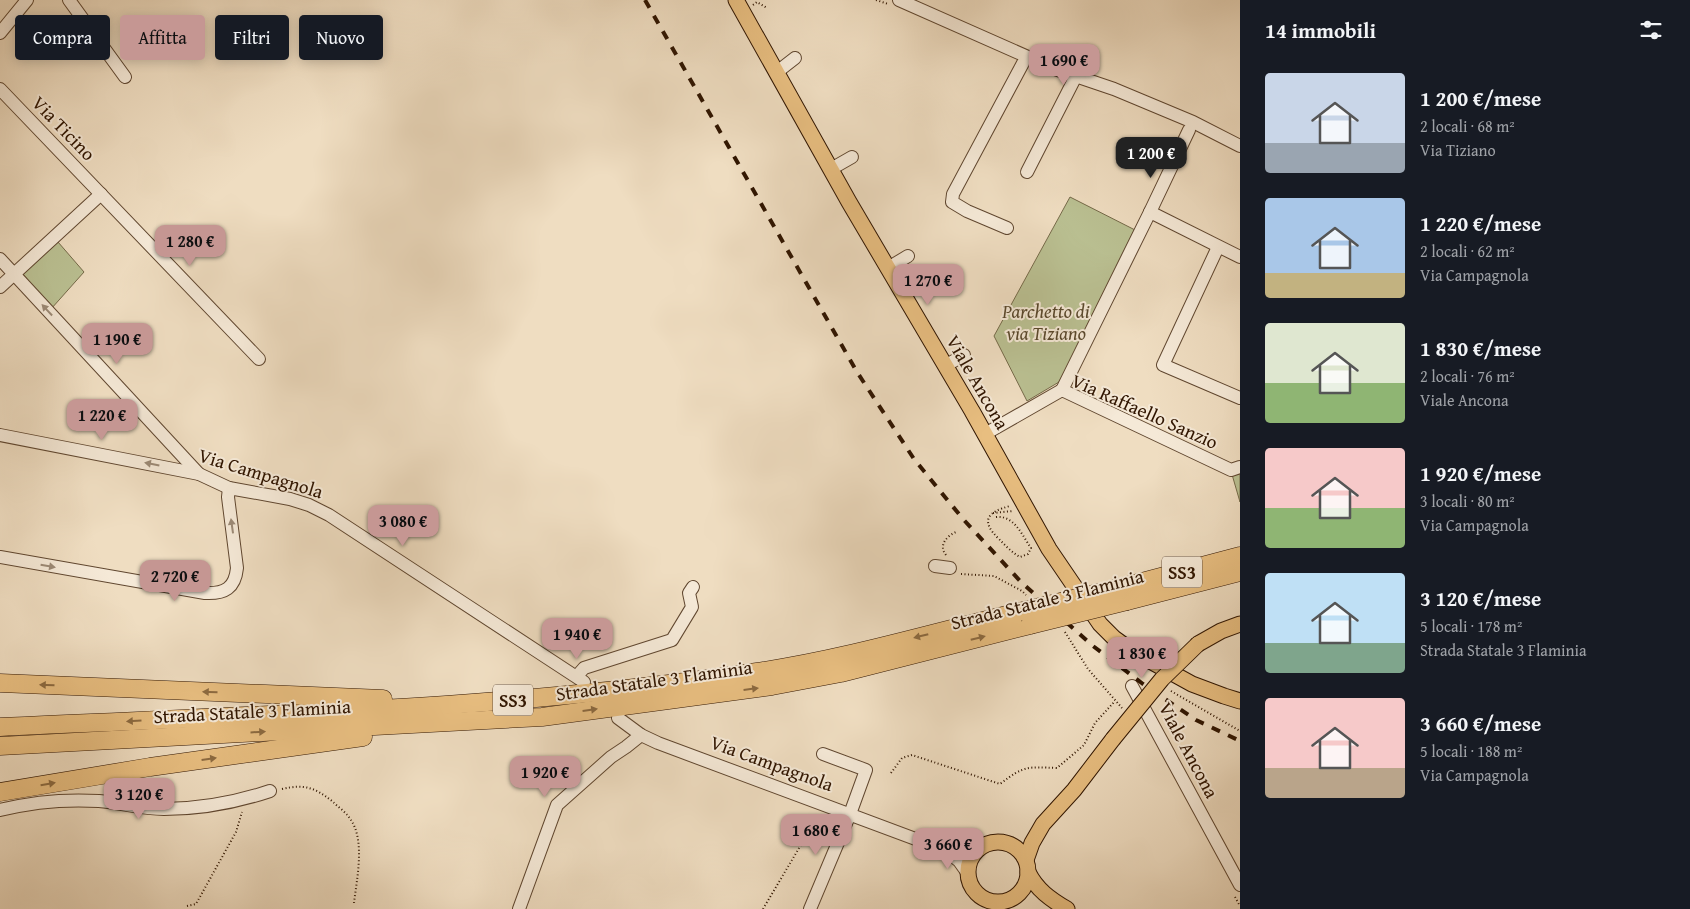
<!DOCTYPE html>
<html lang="it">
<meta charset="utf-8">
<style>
body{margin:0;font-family:"Gentium Book Plus",serif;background:#242831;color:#f1f3f6;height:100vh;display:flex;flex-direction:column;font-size:19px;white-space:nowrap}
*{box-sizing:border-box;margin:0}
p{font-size:16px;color:#9ea1a6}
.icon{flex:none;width:28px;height:28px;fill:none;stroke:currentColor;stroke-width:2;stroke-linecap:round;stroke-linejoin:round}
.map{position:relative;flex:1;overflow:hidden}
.panel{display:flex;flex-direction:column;background:#171b24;width:450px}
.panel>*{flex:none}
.top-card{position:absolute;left:15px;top:15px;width:475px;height:45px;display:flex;gap:10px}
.price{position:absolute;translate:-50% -42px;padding:0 11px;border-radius:10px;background:#c59692;color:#111;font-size:16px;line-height:32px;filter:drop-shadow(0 1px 2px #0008)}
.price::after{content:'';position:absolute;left:50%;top:30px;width:15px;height:11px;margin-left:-8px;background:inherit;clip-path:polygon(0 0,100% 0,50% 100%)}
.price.on{background:#222;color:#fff}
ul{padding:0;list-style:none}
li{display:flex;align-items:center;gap:15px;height:125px;padding:0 25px}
li span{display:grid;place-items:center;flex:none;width:140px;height:100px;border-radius:5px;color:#555}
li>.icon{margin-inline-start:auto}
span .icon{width:60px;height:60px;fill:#fffc;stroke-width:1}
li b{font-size:21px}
h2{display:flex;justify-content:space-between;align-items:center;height:60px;padding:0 25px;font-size:21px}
.tag{padding:0 18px;border-radius:5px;background:#171b24;box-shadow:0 2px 12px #0003;font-size:18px;line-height:45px}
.tag.on{background:#c59692;color:#111}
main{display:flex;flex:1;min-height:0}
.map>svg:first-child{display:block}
.green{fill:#bac092;stroke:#756a49}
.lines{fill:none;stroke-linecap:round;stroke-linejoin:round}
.minor-casing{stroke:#604730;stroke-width:14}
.major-casing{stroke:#301500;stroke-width:17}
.highway-casing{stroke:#301500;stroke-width:19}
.path{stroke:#301500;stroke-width:2;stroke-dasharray:1 2.5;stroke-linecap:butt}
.minor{stroke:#f5e9d7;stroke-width:12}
.major{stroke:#e8be80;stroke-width:15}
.highway{stroke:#e8be80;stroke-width:18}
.rail{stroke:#301500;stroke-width:4;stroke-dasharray:9 9;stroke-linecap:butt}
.major-bridge-casing{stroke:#301500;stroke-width:17;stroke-linecap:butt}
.highway-bridge-casing{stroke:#301500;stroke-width:19;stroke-linecap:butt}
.major-bridge{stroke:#e8be80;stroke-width:15}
.highway-bridge{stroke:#e8be80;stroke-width:18}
.oneway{fill:#9c8a76}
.oneway2{fill:#8c6a40}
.labels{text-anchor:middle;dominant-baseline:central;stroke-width:4;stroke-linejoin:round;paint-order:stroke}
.shield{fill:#f5e9d7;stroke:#6b5540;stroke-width:1}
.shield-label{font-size:18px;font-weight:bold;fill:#301500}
.street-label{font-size:19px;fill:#301500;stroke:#f5e9d7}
.park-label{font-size:19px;font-style:italic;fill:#59482c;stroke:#f5e9d7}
</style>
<main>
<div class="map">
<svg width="1240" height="909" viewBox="0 0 1240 909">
<rect width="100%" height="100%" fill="#efddc1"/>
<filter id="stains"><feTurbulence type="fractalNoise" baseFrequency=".004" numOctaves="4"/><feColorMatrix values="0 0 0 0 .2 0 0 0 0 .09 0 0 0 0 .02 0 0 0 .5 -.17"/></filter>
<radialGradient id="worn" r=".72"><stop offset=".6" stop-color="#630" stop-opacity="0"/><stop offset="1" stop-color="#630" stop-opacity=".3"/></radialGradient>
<g class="green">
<path d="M1070,197L1139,232L1059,382L1027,401L994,336Z"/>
<path d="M58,242L84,272L51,309L23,274Z"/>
<path d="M1240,468V502L1231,471Z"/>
</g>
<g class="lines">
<g class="minor-casing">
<g id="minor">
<path d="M69,0L125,77"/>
<path d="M899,0L1055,69L1114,89L1193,122L1240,146"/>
<path d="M0,33L27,0"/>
<path d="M777,72L795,58"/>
<path d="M0,89L259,359"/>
<path d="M831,169L852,157"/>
<path d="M1027,172L1076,76"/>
<path d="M1150,212L1240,257"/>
<path d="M1007,228L967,211L952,202L953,194L1023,63"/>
<path d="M1218,247L1163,365L1240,398"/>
<path d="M0,259L199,474"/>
<path d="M888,268L908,256"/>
<path d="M0,287L101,194"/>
<path d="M945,366L964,355"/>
<path d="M1062,390L1150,212L1189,130"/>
<path d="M985,434L1062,390L1231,470L1240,467"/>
<path d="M0,435L199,474L229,488L290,499L309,505L329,515L584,682"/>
<path d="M0,557L205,593C225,594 235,588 237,568L228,497L229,488"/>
<path d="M935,566L950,568"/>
<path d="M577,676L584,668L672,640L692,607L689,593L693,587"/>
<path d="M1132,686L1240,885"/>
<path d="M618,718L641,735L658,743L945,850L959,861L969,875"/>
<path d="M0,810C32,802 66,799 99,801C121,803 142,809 164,809C199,809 237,802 270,791"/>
<path d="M945,850L984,846"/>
<path d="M519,909L557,805L611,757L626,747L641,735"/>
<path d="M810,909L850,814L866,770L823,754"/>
</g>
</g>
<g class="major-casing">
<g id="major">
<path d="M736,0L849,202L972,411L1049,549L1100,624L1114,638L1132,651L1192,684L1224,696L1240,701"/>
<path d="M1198,644L1221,631L1240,624"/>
<circle cx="998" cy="872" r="30"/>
<path d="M1026,860L1032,843L1043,824L1074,790L1113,739"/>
<path d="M1028,872C1037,890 1050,899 1067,909"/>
</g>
</g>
<g class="highway-casing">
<g id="highway">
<path d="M1123,587L1240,556"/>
<path d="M1127,601L1240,572"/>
<path d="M0,683L383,699"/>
<path d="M0,727C253,715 507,710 757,672C845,659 932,633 1019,612"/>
<path d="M0,746L542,717L772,686L841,673L1030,625"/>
<path d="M0,792L150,767L363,737"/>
</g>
</g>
<g class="path">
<path d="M876,0L888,4"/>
<path d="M753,5L757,2L767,8"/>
<path d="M993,513L1013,511"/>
<path d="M996,517C1014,515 1022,535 1031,548L1028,554L1020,557C1011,552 1005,545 999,539C980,521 987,512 1010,506"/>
<path d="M946,555C938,545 947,536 956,532"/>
<path d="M961,574L994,576L1022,591L1026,595"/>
<path d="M1065,632L1088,669L1122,708"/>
<path d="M1171,691L1240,731"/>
<path d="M891,773L902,758L912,755L1000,784C1025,765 1027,767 1057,768L1084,745L1095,723L1115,701"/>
<path d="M282,789C304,784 314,787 332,801C338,807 346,812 351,820C365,841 357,878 354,903"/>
<path d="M1235,897L1240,906"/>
<path d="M187,906L196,904L236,832L242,812"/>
<path d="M763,909L818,816"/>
</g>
<use href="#minor" class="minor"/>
<use href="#major" class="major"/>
<use href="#highway" class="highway"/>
<path class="rail" d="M645,0L857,372L914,459L963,519L1021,582L1093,646L1143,684L1196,720L1240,741"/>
<g class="major-bridge-casing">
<path id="major-bridge" d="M1113,739L1162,679L1198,644"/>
</g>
<g class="highway-bridge-casing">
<g id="highway-bridge">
<path d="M1019,612L1123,587"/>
<path d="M1030,625L1127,601"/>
</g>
</g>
<use href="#major-bridge" class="major-bridge"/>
<use href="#highway-bridge" class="highway-bridge"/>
</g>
<defs><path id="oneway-solid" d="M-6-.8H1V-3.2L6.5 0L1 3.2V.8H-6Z" transform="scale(1.25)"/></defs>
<g class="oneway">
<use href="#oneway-solid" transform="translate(47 310) rotate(-133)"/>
<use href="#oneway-solid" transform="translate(152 464) rotate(-169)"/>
<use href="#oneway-solid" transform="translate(232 526) rotate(-98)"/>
<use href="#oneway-solid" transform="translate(48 566) rotate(10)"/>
</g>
<g class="oneway2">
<use href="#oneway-solid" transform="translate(921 636) rotate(166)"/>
<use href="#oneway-solid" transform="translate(978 638) rotate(-14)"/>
<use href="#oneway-solid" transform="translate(47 685) rotate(-178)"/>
<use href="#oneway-solid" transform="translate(751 689) rotate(-7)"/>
<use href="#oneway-solid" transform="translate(210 692) rotate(-178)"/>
<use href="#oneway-solid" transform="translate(590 710) rotate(-8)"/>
<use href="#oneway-solid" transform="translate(134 721) rotate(177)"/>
<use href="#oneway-solid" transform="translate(258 732) rotate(-3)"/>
<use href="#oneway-solid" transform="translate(209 759) rotate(-8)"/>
<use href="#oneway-solid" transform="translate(48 784) rotate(-10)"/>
</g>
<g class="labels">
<g class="shield">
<rect x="1162" y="556.5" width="40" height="31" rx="4"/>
<rect x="493" y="684.5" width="40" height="31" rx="4"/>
</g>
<g class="shield-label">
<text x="1182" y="572">SS3</text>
<text x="513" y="700">SS3</text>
</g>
<g class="street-label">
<text transform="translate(64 128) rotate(46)">Via Ticino</text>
<text transform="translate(978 382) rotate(60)">Viale Ancona</text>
<text transform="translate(1145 411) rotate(24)">Via Raffaello Sanzio</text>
<text transform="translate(261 473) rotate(17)">Via Campagnola</text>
<text transform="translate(1047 599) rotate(-14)">Strada Statale 3 Flaminia</text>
<text transform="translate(654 680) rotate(-8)">Strada Statale 3 Flaminia</text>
<text transform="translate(252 711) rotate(-3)">Strada Statale 3 Flaminia</text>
<text transform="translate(1189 750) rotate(62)">Viale Ancona</text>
<text transform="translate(772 763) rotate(20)">Via Campagnola</text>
</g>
<g class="park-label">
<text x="1046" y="311">Parchetto di<tspan x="1046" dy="22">via Tiziano</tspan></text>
</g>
</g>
<rect width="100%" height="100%" filter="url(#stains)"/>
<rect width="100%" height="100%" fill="url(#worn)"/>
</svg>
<b class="price" style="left:1064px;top:86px">1 690 €</b>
<b class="price on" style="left:1151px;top:179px">1 200 €</b>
<b class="price" style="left:190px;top:267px">1 280 €</b>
<b class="price" style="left:928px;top:306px">1 270 €</b>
<b class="price" style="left:117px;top:365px">1 190 €</b>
<b class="price" style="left:102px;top:441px">1 220 €</b>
<b class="price" style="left:403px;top:547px">3 080 €</b>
<b class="price" style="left:175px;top:602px">2 720 €</b>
<b class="price" style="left:577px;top:660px">1 940 €</b>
<b class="price" style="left:1142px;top:679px">1 830 €</b>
<b class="price" style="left:545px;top:798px">1 920 €</b>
<b class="price" style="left:139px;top:820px">3 120 €</b>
<b class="price" style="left:816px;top:856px">1 680 €</b>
<b class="price" style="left:948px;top:870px">3 660 €</b>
<div class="top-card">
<a class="tag">Compra</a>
<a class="tag on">Affitta</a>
<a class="tag">Filtri</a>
<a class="tag">Nuovo</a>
</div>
</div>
<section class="panel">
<h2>14 immobili<svg class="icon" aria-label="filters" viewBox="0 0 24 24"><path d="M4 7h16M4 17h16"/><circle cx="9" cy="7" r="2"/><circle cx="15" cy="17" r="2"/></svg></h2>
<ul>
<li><span style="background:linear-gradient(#c9d6e8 70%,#9aa5b1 0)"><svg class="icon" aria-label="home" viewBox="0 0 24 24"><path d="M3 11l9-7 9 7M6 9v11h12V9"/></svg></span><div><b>1 200 €/mese</b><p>2 locali · 68 m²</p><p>Via Tiziano</p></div></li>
<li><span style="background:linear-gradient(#a9c7e8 75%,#c2b280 0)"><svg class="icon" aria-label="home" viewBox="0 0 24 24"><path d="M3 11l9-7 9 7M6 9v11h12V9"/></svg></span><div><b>1 220 €/mese</b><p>2 locali · 62 m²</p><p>Via Campagnola</p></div></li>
<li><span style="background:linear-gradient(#dfe7d0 60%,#8fb573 0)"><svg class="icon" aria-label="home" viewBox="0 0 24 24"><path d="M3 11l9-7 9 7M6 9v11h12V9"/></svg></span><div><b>1 830 €/mese</b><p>2 locali · 76 m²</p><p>Viale Ancona</p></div></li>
<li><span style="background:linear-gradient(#f6c9c9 60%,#8fb573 0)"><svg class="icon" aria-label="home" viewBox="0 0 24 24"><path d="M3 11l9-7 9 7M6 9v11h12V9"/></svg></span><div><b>1 920 €/mese</b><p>3 locali · 80 m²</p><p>Via Campagnola</p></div></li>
<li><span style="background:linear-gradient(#bfe0f5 70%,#7fa58c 0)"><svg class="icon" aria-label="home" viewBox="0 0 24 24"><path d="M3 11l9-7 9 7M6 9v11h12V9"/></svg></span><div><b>3 120 €/mese</b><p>5 locali · 178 m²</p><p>Strada Statale 3 Flaminia</p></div></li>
<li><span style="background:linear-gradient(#f6c9c9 70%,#b9a48a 0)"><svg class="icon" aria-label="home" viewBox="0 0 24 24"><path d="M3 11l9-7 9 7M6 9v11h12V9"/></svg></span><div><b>3 660 €/mese</b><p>5 locali · 188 m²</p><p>Via Campagnola</p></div></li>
</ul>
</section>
</main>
